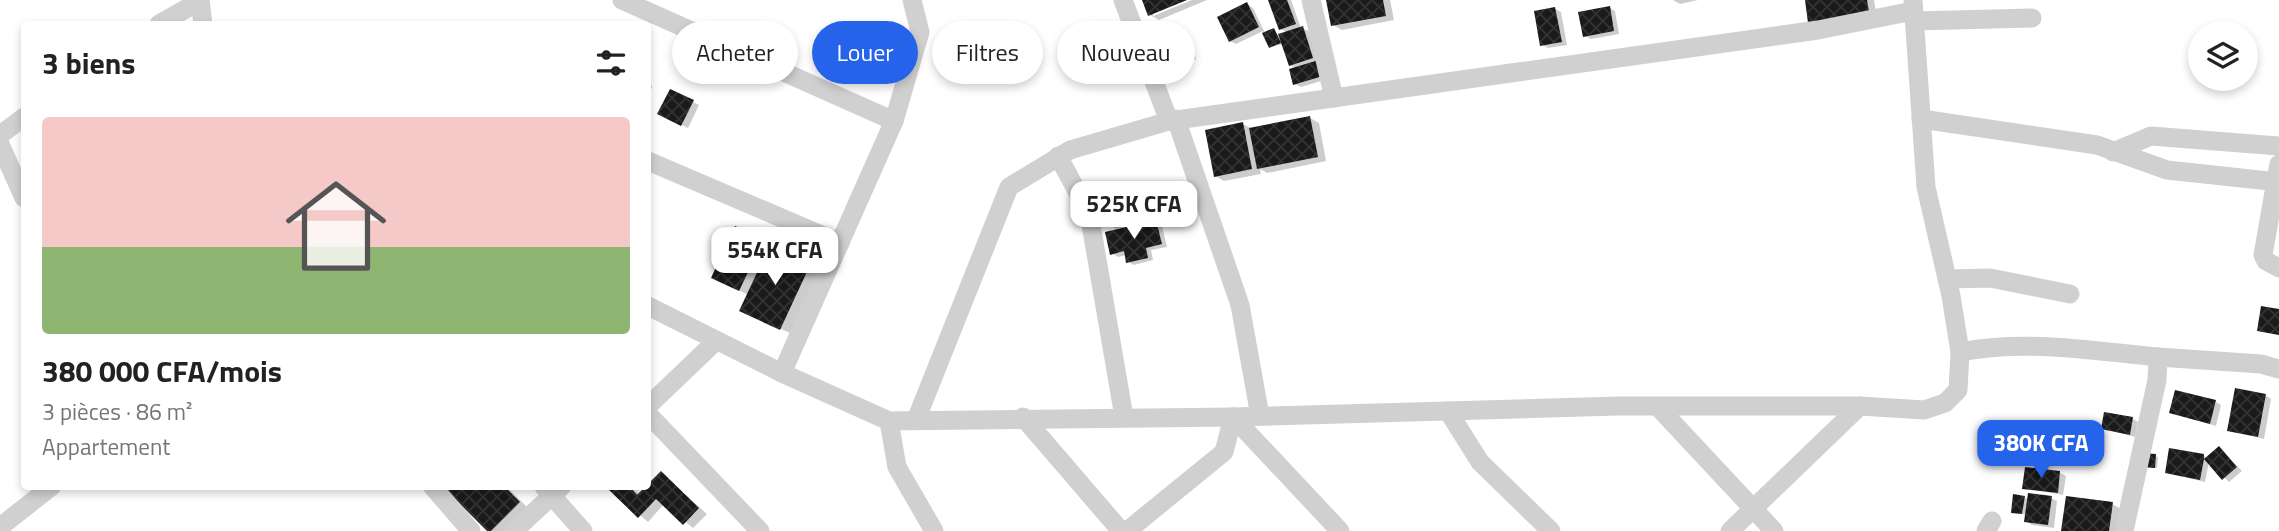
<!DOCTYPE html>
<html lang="fr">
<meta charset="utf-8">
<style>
body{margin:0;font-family:"Titillium Web",sans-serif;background:#f2f2f2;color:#222;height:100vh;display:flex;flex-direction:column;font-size:26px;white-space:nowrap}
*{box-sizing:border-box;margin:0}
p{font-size:23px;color:#767676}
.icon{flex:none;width:38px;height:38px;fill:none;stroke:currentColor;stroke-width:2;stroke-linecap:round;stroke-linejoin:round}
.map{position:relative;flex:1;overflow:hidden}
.sheet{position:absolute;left:21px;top:21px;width:630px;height:469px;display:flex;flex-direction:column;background:#fff;border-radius:7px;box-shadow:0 4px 10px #0003}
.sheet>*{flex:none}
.top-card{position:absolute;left:672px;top:21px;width:665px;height:63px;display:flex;gap:14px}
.tools{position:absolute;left:2188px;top:21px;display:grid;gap:14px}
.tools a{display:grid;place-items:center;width:70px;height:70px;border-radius:50%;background:#fff;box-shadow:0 4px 10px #0003;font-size:35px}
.price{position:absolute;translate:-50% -60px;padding:0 16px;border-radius:14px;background:#fff;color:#222;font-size:23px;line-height:46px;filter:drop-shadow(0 2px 4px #0008)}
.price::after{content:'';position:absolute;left:50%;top:42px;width:21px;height:16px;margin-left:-10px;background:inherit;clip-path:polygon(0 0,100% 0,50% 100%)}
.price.current{background:#2563eb;color:#fff}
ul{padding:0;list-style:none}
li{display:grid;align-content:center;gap:14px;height:371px;padding:0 21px}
li span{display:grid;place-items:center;height:217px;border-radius:7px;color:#555}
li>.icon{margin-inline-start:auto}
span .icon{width:126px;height:126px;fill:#fffc;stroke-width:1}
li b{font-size:30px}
h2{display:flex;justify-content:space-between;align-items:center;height:84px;padding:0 21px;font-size:30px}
.chip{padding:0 24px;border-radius:32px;background:#fff;box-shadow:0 4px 10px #0003;font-size:24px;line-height:63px}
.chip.current{background:#2563eb;color:#fff}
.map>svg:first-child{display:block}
.shadow{fill:#0003}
.building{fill:url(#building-cross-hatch)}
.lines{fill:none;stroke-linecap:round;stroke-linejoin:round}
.street{stroke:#d0d0d0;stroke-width:19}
</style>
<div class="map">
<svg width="2279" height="531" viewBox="0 0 2279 531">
<defs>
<pattern id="building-cross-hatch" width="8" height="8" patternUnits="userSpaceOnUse" patternTransform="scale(1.75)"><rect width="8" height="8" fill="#1a1a1a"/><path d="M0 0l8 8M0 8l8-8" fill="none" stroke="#333"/></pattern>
</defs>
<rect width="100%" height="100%" fill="#fff"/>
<g class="shadow">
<path d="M1143,0H1183L1153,12V16L1192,0H1207L1159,20L1150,15Z"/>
<path d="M1270,0H1291L1301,28L1309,31L1331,78L1301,87L1295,84L1296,68L1290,65L1283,44L1270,47L1263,31L1236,44L1230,41L1247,4L1253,8L1265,33L1274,30L1278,36L1288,33L1281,29Z"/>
<path d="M1328,0H1390L1394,20L1342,30L1333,25Z"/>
<path d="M1673,0H1698L1680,4Z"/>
<path d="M1806,0H1874L1877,17Z"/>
<path d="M1610,8L1615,11L1619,34L1591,39L1585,36Z"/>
<path d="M1555,9L1561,12L1567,45L1548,48L1542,45Z"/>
<path d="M1181,35L1187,38L1196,59L1178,67L1173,63Z"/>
<path d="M648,83L652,86L648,103Z"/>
<path d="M670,91L699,105L688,128L665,117Z"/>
<path d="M1310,118L1319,123L1326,161L1267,173L1260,169L1261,174L1224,181L1215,176L1243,124L1252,129Z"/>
<path d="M1144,197L1150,200L1155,215L1116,229L1110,225Z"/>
<path d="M1156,222L1162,226L1167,247L1151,250L1153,260L1134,265L1128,262L1127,255L1118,257L1112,253Z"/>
<path d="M763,241L819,270L790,333L750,315L749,295L722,283Z"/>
<path d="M2265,395L2271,399L2264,439L2229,430Z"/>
<path d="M2216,402L2221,405L2216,426L2171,413Z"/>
<path d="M2133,419L2138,422L2135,437L2103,428Z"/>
<path d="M2219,448L2242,471L2229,482L2209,462L2205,482L2167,473L2204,456L2207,458Z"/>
<path d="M2144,455L2158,457L2157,468L2145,467Z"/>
<path d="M661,473L707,514L693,528L664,504L648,522L610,489L630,486L640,495Z"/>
<path d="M2060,473L2066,476L2063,495L2024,488Z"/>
<path d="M447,486H506L528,508L505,531H490Z"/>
<path d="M2024,497L2029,500L2051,498L2057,501L2054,528L2032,525L2026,521L2027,515L2013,512Z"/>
<path d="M2112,504L2121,509L2118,531H2063Z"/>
</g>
<g class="building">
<path d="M1142,0H1187L1148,16Z"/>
<path d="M1268,0H1287L1296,24L1279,30Z"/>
<path d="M1326,0H1383L1386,16L1331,26Z"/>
<path d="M1805,0H1867L1869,12L1808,23Z"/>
<path d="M1247,2L1259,27L1229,42L1217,17Z"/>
<path d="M1610,6L1614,31L1583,37L1578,12Z"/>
<path d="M1555,7L1562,42L1540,46L1534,11Z"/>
<path d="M1303,26L1313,58L1289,66L1278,34Z"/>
<path d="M1274,28L1281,43L1269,48L1262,33Z"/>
<path d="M1181,33L1191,56L1171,64L1161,41Z"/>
<path d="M1322,59L1326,75L1293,85L1289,69Z"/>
<path d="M670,89L694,100L681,126L657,114Z"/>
<path d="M1310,116L1318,157L1257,169L1249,128Z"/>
<path d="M1243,122L1252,169L1214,177L1205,130Z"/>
<path d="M1144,195L1150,212L1108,227L1103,209Z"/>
<path d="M1156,220L1162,244L1146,248L1148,258L1126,263L1124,251L1110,255L1105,232Z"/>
<path d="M735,226L764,239L739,291L711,278Z"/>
<path d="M770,245L811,263L780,330L739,311Z"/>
<path d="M2261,306L2279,309V335L2257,331Z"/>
<path d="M2235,388L2266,394L2258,437L2227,431Z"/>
<path d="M2175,390L2216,400L2210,424L2169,413Z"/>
<path d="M2104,412L2133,417L2130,435L2101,429Z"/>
<path d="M2219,446L2237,467L2222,480L2204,459L2200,480L2165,473L2169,448L2204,454V459Z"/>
<path d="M2142,453L2156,454L2155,468L2141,467Z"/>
<path d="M2025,467L2060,471L2058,493L2022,489Z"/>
<path d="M661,471L699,508L683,525L656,499L638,518L608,489L629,486L637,495Z"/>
<path d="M442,486H504L520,502L491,531H487Z"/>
<path d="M2028,493L2052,496L2048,525L2024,522Z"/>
<path d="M2013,494L2025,496L2022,514L2011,513Z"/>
<path d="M2066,496L2113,502L2109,531H2061Z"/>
</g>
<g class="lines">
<g class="street">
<path d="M200,0L203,24"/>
<path d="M622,0L894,121"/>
<path d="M1123,0L1169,121L1818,30L1913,11"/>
<path d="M1311,0L1334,98"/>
<path d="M1914,21L2032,18"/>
<path d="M159,24L200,1"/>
<path d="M1176,119L1240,305L1260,416"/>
<path d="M1921,119L2097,145L2167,170L2279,182"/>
<path d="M0,135L24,117"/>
<path d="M0,144L24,198"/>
<path d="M2113,152L2151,136L2279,146"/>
<path d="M1058,156L1089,213L1124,417"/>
<path d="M648,161L840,243"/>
<path d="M2279,164L2263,255L2266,261L2279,268"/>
<path d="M1947,279L1990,278L2070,294"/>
<path d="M648,306L782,373L889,421L1233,417L1618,406H1860L1924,410L1945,403L1958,390L1960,352L1951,296L1926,187L1913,0"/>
<path d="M1960,352C2026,339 2093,351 2158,357L2157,380L2124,531"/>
<path d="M2158,357L2261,364L2279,369"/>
<path d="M782,373L894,121L920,32L912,0"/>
<path d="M648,406L716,341"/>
<path d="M1659,408L1774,531"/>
<path d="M1448,411L1480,462L1551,531"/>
<path d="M648,414L760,531"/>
<path d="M1023,417L1121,531"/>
<path d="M1233,417L1340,531"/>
<path d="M916,420L1009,187L1070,150L1169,121"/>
<path d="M889,421L897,467L934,531"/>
<path d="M432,486L471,531"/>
<path d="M544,487L583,531"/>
<path d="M0,527L52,486"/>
<path d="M514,531L562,486"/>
<path d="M1127,531L1224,452L1233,417"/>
<path d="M1730,531L1860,406"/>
<path d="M1986,531L1992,521"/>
</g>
</g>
</svg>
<div class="tools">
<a><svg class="icon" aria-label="layers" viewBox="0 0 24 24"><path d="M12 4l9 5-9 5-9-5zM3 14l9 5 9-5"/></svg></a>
</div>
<b class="price" style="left:1134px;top:241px">525K CFA</b>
<b class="price" style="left:775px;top:287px">554K CFA</b>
<b class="price current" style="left:2041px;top:480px">380K CFA</b>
<div class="top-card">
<a class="chip">Acheter</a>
<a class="chip current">Louer</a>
<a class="chip">Filtres</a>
<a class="chip">Nouveau</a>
</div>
<section class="sheet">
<h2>3 biens<svg class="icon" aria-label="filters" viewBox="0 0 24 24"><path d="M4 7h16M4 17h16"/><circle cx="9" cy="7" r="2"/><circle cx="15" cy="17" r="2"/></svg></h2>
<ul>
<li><span style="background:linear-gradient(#f6c9c9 60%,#8fb573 0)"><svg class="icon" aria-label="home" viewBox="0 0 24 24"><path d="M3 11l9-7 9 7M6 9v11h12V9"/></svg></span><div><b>380 000 CFA/mois</b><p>3 pièces · 86 m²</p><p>Appartement</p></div></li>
</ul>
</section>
</div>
